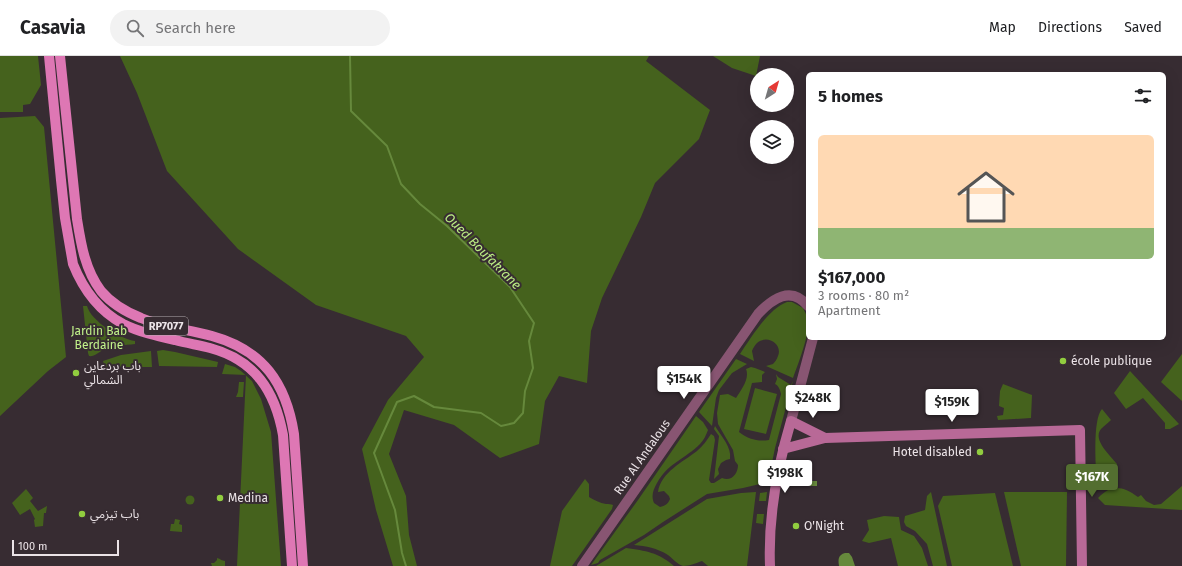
<!DOCTYPE html>
<meta charset="utf-8">
<style>
body{margin:0;font-family:"Fira Sans","Noto Sans Arabic",sans-serif;background:#f2f2f2;color:#202124;height:100vh;display:flex;flex-direction:column;font-size:15px;white-space:nowrap}
*{box-sizing:border-box;margin:0}
p{font-size:13px;color:#757577}
.icon{flex:none;width:22px;height:22px;fill:none;stroke:currentColor;stroke-width:2;stroke-linecap:round;stroke-linejoin:round}
.map{position:relative;flex:1;overflow:hidden}
.details{position:absolute;left:806px;top:16px;width:360px;height:268px;display:flex;flex-direction:column;background:#fff;border-radius:6px;box-shadow:0 4px 16px #0002}
.details>*{flex:none}
.needle{width:26px;rotate:37deg}
.buttons{position:absolute;left:750px;top:12px;display:grid;gap:8px}
.buttons a{display:grid;place-items:center;width:44px;height:44px;border-radius:50%;background:#fff;box-shadow:0 4px 16px #0002;font-size:20px}
.scale{position:absolute;left:12px;bottom:10px;width:107px;box-sizing:border-box;padding-left:4px;border:2px solid #ebe3e7;border-top:0;font-size:11px;line-height:14px;white-space:nowrap;color:#ebe3e7;-webkit-text-stroke:3px #372c32;paint-order:stroke}
.price{position:absolute;translate:-50% -34px;padding:0 9px;border-radius:4px;background:#fff;color:#222;font-size:13px;line-height:26px;filter:drop-shadow(0 1px 2px #0008)}
.price::after{content:'';position:absolute;left:50%;top:24px;width:12px;height:9px;margin-left:-6px;background:inherit;clip-path:polygon(0 0,100% 0,50% 100%)}
.price.current{background:#536e30;color:#fff}
ul{padding:0;list-style:none}
li{display:grid;align-content:center;gap:8px;height:212px;padding:0 12px}
li span{display:grid;place-items:center;height:124px;border-radius:6px;color:#555}
li>.icon{margin-inline-start:auto}
span .icon{width:72px;height:72px;fill:#fffc;stroke-width:1}
li b{font-size:17px}
h2{display:flex;justify-content:space-between;align-items:center;height:48px;padding:0 12px;font-size:17px}
header{display:flex;align-items:center;gap:24px;box-sizing:border-box;height:56px;padding:0 20px;background:#fff;border-bottom:1px solid #e0e0e0}
header strong{font-size:19px}
nav{display:flex;gap:22px;margin-inline-start:auto;font-size:14px}
.search{width:280px;height:36px;background:#f2f2f2;display:flex;align-items:center;gap:10px;box-sizing:border-box;padding:0 14px;border-radius:22px;color:#757577;font-size:15px}
.map>svg:first-child{display:block}
.green{fill:#45621d}
.water{fill:#66893c}
.lines{fill:none;stroke-linecap:round;stroke-linejoin:round}
.stream{stroke:#66893c;stroke-width:2}
.tertiary{stroke:#885572;stroke-width:10}
.secondary{stroke:#b86997;stroke-width:10}
.primary{stroke:#de77b4;stroke-width:10}
.poi-dot{fill:#91cd3f;stroke:#372c32;stroke-width:1.5}
.labels{text-anchor:middle;dominant-baseline:central;stroke-width:4;stroke-linejoin:round;paint-order:stroke}
.shield{fill:#372c32;stroke:#b5acb1;stroke-width:1}
.shield-label{font-size:11px;font-weight:bold;fill:#ebe3e7}
.park-label{font-size:12px;fill:#c1f28a;stroke:#372c32}
.poi-label{font-size:12px;fill:#ebe3e7;stroke:#372c32;text-anchor:start}
.street-label{font-size:12px;fill:#ebe3e7;stroke:#372c32}
.water-label{font-size:13px;font-style:italic;fill:#bbed84;stroke:#372c32}
</style>
<header>
<strong>Casavia</strong>
<div class="search"><svg class="icon" aria-label="search" viewBox="0 0 24 24"><circle cx="10" cy="10" r="6"/><path d="M15 15l6 6"/></svg>Search here</div>
<nav><a>Map</a><a>Directions</a><a>Saved</a></nav>
</header>
<div class="map">
<svg width="1182" height="510" viewBox="0 0 1182 510">
<rect width="100%" height="100%" fill="#372c32"/>
<g class="green">
<path d="M0,0H38L41,29L30,48L23,49V56H0Z"/>
<path d="M120,0H649L646,5L710,54L699,83L655,127L641,161L602,242L591,275L587,327L559,320L545,345L539,388L500,402L454,369L404,354L389,398L406,440L409,479L417,510H393L376,454L362,393L388,344L424,301L406,280L316,249L238,193L167,115L137,37Z"/>
<path d="M713,0H760L756,20L732,12Z"/>
<path d="M35,60L44,71L66,301L48,315L0,360V62Z"/>
<path d="M787,246H792L803,252C805,256 807,260 808,264C810,278 798,308 793,322L766,310L773,308C775,306 777,303 778,300C783,288 767,278 757,287C755,289 753,292 752,295L754,305L740,298C751,282 768,253 787,246Z"/>
<path d="M83,250H87C91,265 120,283 135,285V288C125,289 113,290 103,294C99,296 94,301 89,300L88,297Z"/>
<path d="M163,294L175,296L218,306L217,311L159,310L157,295Z"/>
<path d="M151,295L152,311H105L103,305L121,299Z"/>
<path d="M1182,298V345L1161,326Z"/>
<path d="M736,303L747,308L732,317L719,334L716,342L712,370L699,356Z"/>
<path d="M225,308L235,311L241,315L252,325L261,343L271,376L281,510H237L246,319L222,318Z"/>
<path d="M751,311L755,312L765,316L762,319V326L752,327L739,376C748,383 758,386 769,384L781,338C780,334 779,330 775,328L777,323L776,318L778,321L791,329L793,325L775,392L768,426L743,432L707,438L663,466L644,479L600,504L598,507L591,509L638,444L696,360L703,366L708,374C706,379 704,384 700,388C685,403 668,407 657,427C653,434 651,440 654,447L660,451C665,450 668,448 670,443L669,440L664,435L658,436C661,416 683,406 697,395C703,390 707,384 711,378L714,380L715,384L709,424L711,427H714L722,422C731,426 738,418 738,409L735,405L733,394L718,368L717,357L720,339L728,338L736,342C741,334 750,323 746,313Z"/>
<path d="M1130,315L1179,368L1170,373H1165V367L1143,342L1126,353L1114,337Z"/>
<path d="M239,326H244L243,341H236L238,336Z"/>
<path d="M1003,328L1032,339L1031,362L998,364L997,360L1003,359L1004,352L999,350L1000,335Z"/>
<path d="M755,332L777,338L766,378L744,373Z"/>
<path d="M1102,353L1111,364C1108,367 1104,370 1101,373C1092,384 1111,400 1117,408L1115,415L1097,431C1096,414 1092,364 1102,353Z"/>
<path d="M715,370C721,380 732,391 730,403L726,404L721,407L718,413L719,418L714,423L719,380L714,373Z"/>
<path d="M585,423L589,428V441C594,444 600,447 606,448C609,448 611,448 613,449L612,453L572,510H550L562,455Z"/>
<path d="M1182,430V454L1105,449L1098,442C1112,428 1122,430 1138,441L1141,439L1146,445L1154,449L1161,448Z"/>
<path d="M26,433L33,442L30,445L38,455L47,450L46,457H44L43,470L35,471L34,464L35,463L30,453L20,459L12,447Z"/>
<path d="M756,436L747,510H708L702,505C696,507 690,510 683,510C678,509 672,502 668,499C657,492 646,490 634,489L707,443L741,437Z"/>
<path d="M767,436L766,445H759L760,437Z"/>
<path d="M931,436L947,510H933L927,488L915,475L906,470L904,466L905,460L925,454L927,440Z"/>
<path d="M1004,436H1067L1066,510H1021Z"/>
<path d="M995,437L1013,510H952L938,450L943,440Z"/>
<circle cx="190" cy="444" r="4.5"/>
<path d="M757,458H764L763,468L756,467Z"/>
<path d="M884,460L899,461L901,474L914,480L922,492L928,510H898L891,482L869,487L862,485L869,474L867,464Z"/>
<path d="M175,463L180,464L179,468L182,469V476L170,475L171,468H174Z"/>
<path d="M626,492C646,495 658,496 674,510H596Z"/>
<path d="M217,502L220,503L221,504L225,505V510H212L211,507H214L217,504Z"/>
</g>
<g class="water">
<rect x="789" y="425" width="28" height="5"/>
<path d="M845,497H849L852,501L855,510H839C838,503 838,499 845,497Z"/>
</g>
<g class="lines">
<path class="stream" d="M350,0L351,55L387,90L401,128L420,148L447,170L510,231L534,267L529,285L533,312L525,335L523,357L514,367L501,370L481,357L434,351L414,340L397,346L374,397L395,454L402,497L406,510"/>
<g class="tertiary">
<path d="M791,365L813,282"/>
<path d="M582,510L758,258C772,243 791,229 808,250"/>
</g>
<g class="secondary">
<path d="M783,393L825,382L1080,374L1082,510"/>
<path d="M770,510C768,460 777,412 791,365L825,382"/>
</g>
<g class="primary">
<path d="M49,0L61,124L65,162L73,208C83,233 99,255 123,268C139,276 157,280 175,284C186,287 198,289 210,292C255,304 275,335 283,379L292,510"/>
<path d="M60,0L77,163C81,188 85,214 101,235C111,247 126,256 141,262C164,272 188,273 212,280C263,294 286,327 294,378L303,510"/>
</g>
</g>
<g class="poi-dot">
<circle cx="1063" cy="305" r="4"/>
<circle cx="76" cy="317" r="4"/>
<circle cx="980" cy="396" r="4"/>
<circle cx="220" cy="442" r="4"/>
<circle cx="82" cy="458" r="4"/>
<circle cx="796" cy="470" r="4"/>
</g>
<g class="labels">
<rect class="shield" x="144" y="261" width="44" height="18" rx="3"/>
<g class="shield-label">
<text x="166" y="270">RP7077</text>
</g>
<g class="park-label">
<text x="99" y="275">Jardin Bab<tspan x="99" dy="14">Berdaine</tspan></text>
</g>
<g class="poi-label">
<text x="1071" y="305">école publique</text>
<text x="84" y="310">باب بردعاين<tspan x="84" dy="14">الشمالي</tspan></text>
<text x="972" y="396" text-anchor="end">Hotel disabled</text>
<text x="228" y="442">Medina</text>
<text x="90" y="458">باب تيزمي</text>
<text x="804" y="470">O'Night</text>
</g>
<g class="street-label">
<text transform="translate(642 401) rotate(-55)">Rue Al Andalous</text>
</g>
<g class="water-label">
<text transform="translate(483 195) rotate(45)">Oued Boufakrane</text>
</g>
</g>
</svg>
<div class="buttons">
<a><svg class="needle" viewBox="-14 -14 28 28"><path d="M0-13l5 13h-10z" fill="#e53935"/><path d="M0 13l5-13h-10z" fill="#757577"/></svg></a>
<a><svg class="icon" aria-label="layers" viewBox="0 0 24 24"><path d="M12 4l9 5-9 5-9-5zM3 14l9 5 9-5"/></svg></a>
</div>
<div class="scale">100 m</div>
<b class="price" style="left:684px;top:344px">$154K</b>
<b class="price" style="left:813px;top:363px">$248K</b>
<b class="price" style="left:952px;top:367px">$159K</b>
<b class="price" style="left:785px;top:438px">$198K</b>
<b class="price current" style="left:1092px;top:442px">$167K</b>
<section class="details">
<h2>5 homes<svg class="icon" aria-label="filters" viewBox="0 0 24 24"><path d="M4 7h16M4 17h16"/><circle cx="9" cy="7" r="2"/><circle cx="15" cy="17" r="2"/></svg></h2>
<ul>
<li><span style="background:linear-gradient(#ffd9b3 75%,#8fb573 0)"><svg class="icon" aria-label="home" viewBox="0 0 24 24"><path d="M3 11l9-7 9 7M6 9v11h12V9"/></svg></span><div><b>$167,000</b><p>3 rooms · 80 m²</p><p>Apartment</p></div></li>
</ul>
</section>
</div>
